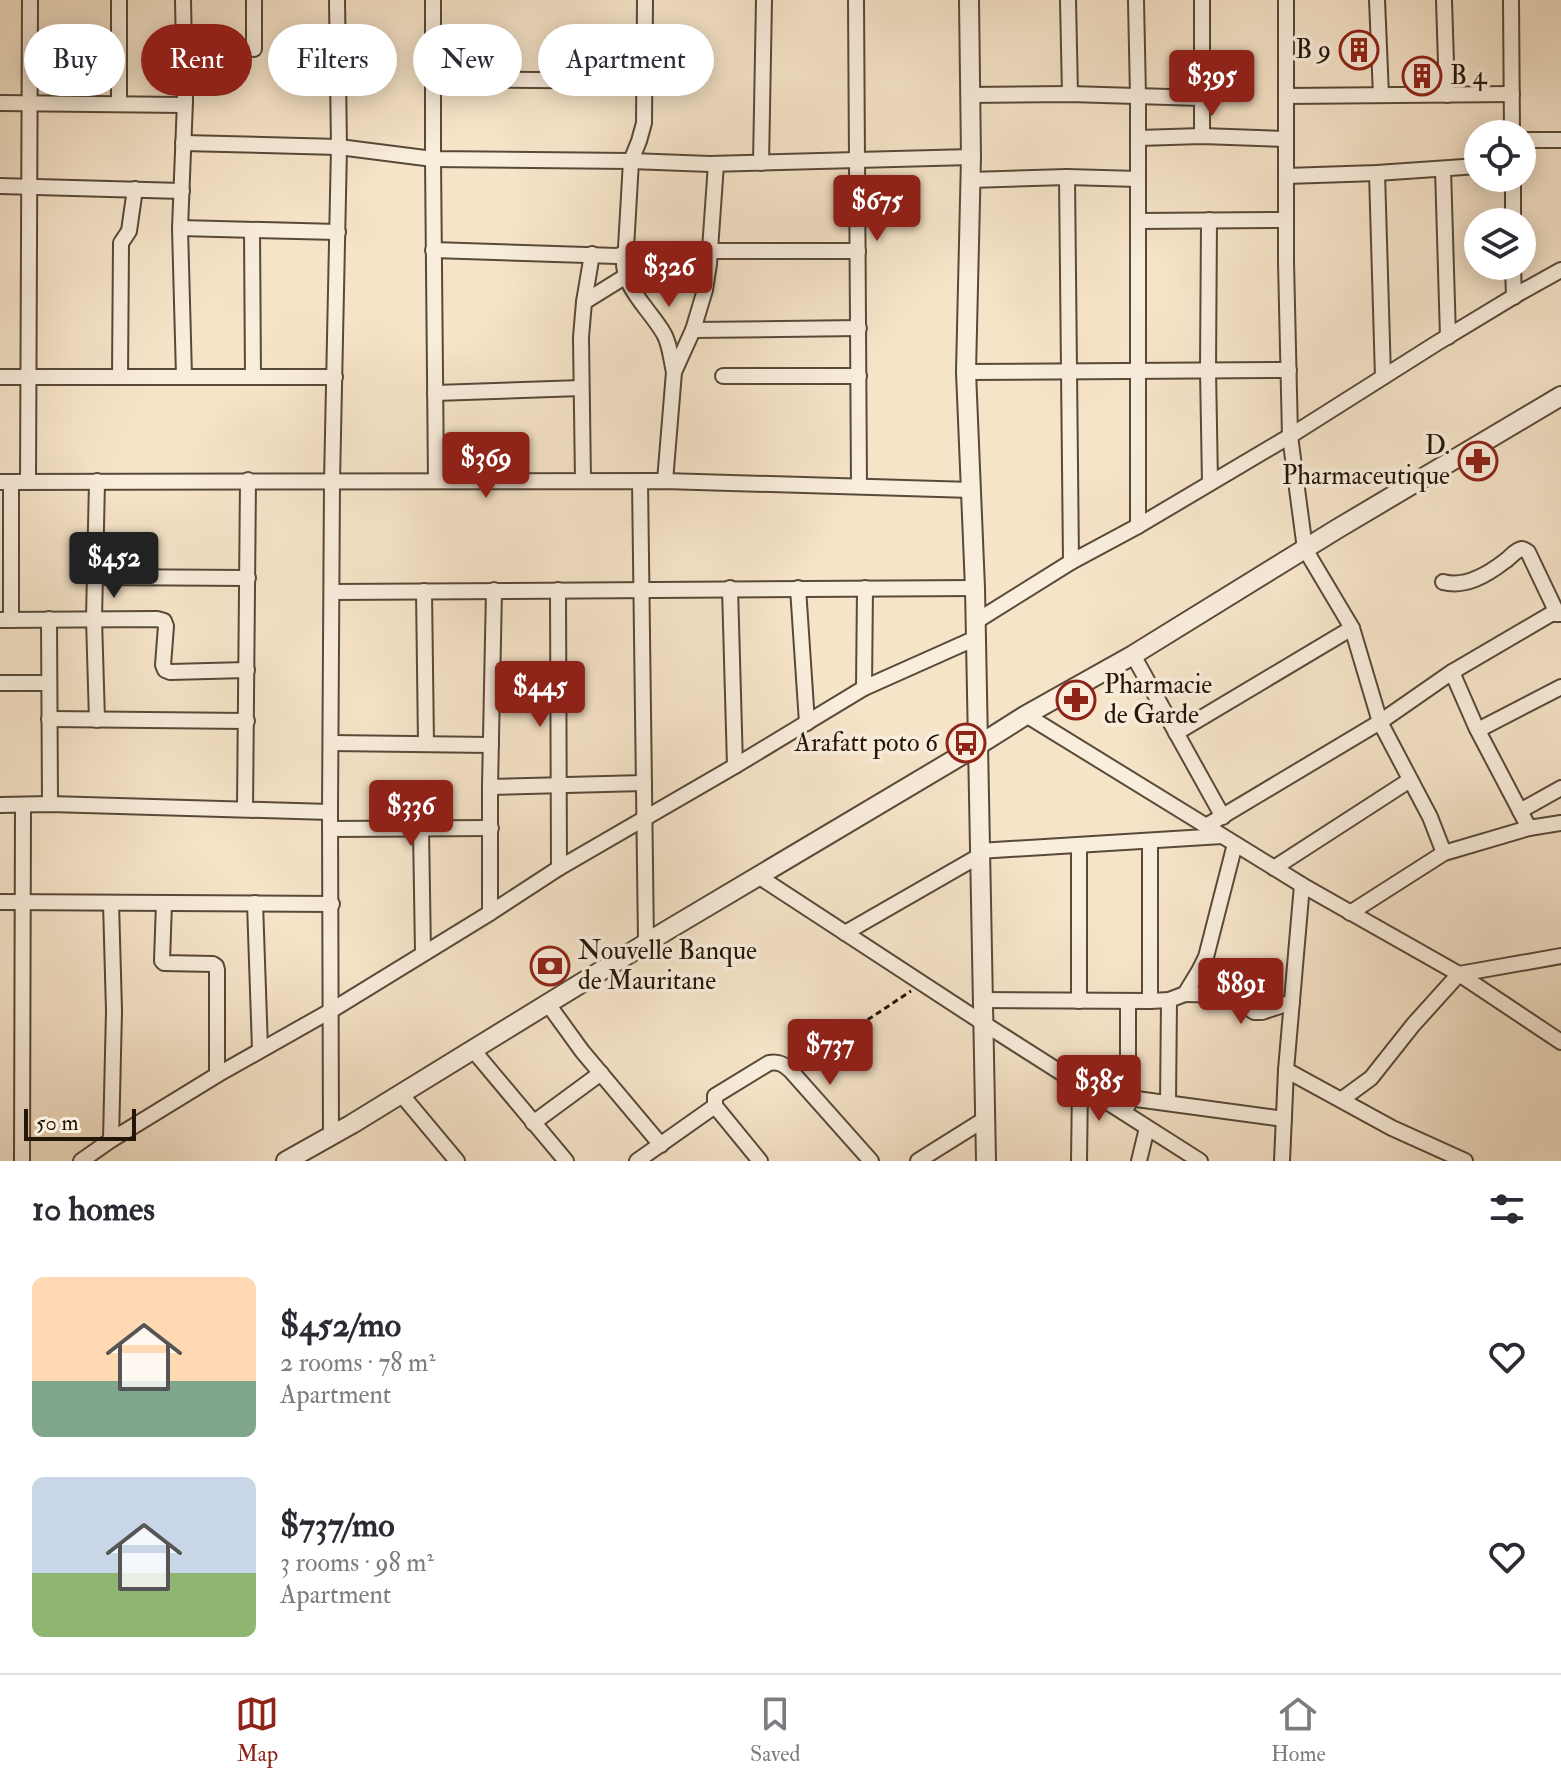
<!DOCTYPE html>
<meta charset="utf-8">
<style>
body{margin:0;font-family:"IM FELL Double Pica",serif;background:#f2f2f3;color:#2b2b33;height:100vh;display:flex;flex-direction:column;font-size:30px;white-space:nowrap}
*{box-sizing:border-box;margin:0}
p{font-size:26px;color:#7c7c81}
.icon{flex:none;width:44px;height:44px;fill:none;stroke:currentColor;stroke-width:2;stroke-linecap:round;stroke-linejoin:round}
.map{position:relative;height:1161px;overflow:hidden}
.details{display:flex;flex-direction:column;background:#fff;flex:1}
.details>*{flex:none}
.top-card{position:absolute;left:24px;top:24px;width:800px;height:72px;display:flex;gap:16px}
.controls{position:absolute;left:1464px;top:120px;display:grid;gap:16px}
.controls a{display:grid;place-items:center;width:72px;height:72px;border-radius:50%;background:#fff;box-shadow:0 4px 20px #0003;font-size:40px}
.scale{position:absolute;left:24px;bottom:20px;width:112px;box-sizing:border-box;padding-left:8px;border:4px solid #231508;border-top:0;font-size:22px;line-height:28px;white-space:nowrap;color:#231508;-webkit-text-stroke:6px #f9eddc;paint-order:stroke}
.price{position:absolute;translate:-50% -68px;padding:0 18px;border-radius:8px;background:#8f2418;color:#fff;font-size:26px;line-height:52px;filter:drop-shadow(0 2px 4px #0008)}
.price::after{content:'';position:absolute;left:50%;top:48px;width:24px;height:18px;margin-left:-12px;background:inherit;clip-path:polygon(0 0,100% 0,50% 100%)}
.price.selected{background:#222;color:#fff}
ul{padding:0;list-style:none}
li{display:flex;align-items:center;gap:24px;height:200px;padding:0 32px}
li span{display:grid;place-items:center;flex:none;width:224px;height:160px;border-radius:12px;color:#555}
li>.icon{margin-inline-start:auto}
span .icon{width:96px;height:96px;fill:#fffc;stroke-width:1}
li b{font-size:34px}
h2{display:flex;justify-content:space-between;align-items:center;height:96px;padding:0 32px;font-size:34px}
.chip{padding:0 28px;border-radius:36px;background:#fff;box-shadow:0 4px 20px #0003;font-size:28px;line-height:72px}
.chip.selected{background:#8f2418;color:#fff}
.dock{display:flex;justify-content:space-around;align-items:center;height:112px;border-top:2px solid #e1e1e2;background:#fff;font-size:22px;color:#7c7c81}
.dock a{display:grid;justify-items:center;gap:4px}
.dock .selected{color:#8f2418}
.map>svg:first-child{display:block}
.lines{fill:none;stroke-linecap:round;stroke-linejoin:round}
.minor-casing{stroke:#584938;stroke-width:18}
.tertiary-casing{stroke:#584938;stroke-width:22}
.path{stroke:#231508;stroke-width:3;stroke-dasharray:6 4;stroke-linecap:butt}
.minor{stroke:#f9eddc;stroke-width:14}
.tertiary{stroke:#f9eddc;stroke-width:18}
.labels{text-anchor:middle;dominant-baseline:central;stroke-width:7;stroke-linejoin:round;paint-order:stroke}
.poi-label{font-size:26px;fill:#231508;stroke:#f9eddc;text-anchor:end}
</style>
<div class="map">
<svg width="1561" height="1161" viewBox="0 0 1561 1161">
<rect width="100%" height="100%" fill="#f6e4c9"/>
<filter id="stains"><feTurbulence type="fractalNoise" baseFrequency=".0025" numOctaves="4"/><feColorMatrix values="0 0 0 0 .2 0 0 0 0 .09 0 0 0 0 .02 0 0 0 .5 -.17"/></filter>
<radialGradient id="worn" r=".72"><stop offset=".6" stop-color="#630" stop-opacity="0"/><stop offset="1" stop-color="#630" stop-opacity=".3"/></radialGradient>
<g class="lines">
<g class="minor-casing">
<g id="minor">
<path d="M119,0V104"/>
<path d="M183,0L185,101L180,228L184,376"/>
<path d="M254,0V49"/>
<path d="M433,0V159L436,481"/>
<path d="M645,0L644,123L639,141L631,161L626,248C615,283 649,307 664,334C670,344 671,360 674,372"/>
<path d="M856,0L859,486"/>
<path d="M1068,0L1070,94"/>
<path d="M1136,0L1138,96V526"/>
<path d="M1286,0V262L1290,436L1305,549L1352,628L1380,722L1430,817L1444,853"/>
<path d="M1377,0L1381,95"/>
<path d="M1444,0L1447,95"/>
<path d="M1511,0L1512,134"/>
<path d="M433,79L644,81"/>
<path d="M969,95L1070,94L1202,98"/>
<path d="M1286,96L1512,94"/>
<path d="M0,103L184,105"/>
<path d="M1202,136V0"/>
<path d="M1138,138L1202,136L1286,139"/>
<path d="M1522,140H1561"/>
<path d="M183,143L339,147L433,159L631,161L710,164L971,157"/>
<path d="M761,163L764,0"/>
<path d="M1443,169L1448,337"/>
<path d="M1377,173L1383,377"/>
<path d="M1286,176L1377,173L1478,166"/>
<path d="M1067,177L1071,562"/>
<path d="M1513,178V222"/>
<path d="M970,180L1067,177L1138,179"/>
<path d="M0,186L182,191"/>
<path d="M1209,220L1208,370L1210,483"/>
<path d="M1138,221L1286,220"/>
<path d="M180,228L338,232"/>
<path d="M252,230L253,377"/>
<path d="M433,250L617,256L624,254"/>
<path d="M710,251H858"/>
<path d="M1513,266L1514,297"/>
<path d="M584,302L626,276"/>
<path d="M693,330L859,328"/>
<path d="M966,372L1289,370"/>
<path d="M723,376H859"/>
<path d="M0,377H335"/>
<path d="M120,377L121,243L129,231L135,189"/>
<path d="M435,393L581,388"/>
<path d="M583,481L581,337L584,302L592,254"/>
<path d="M640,481L646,942"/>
<path d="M665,481L674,372L693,330L705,290L709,264L716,164"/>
<path d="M0,482L665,481L972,490"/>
<path d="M28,482L30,0"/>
<path d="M95,577L248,578"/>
<path d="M1443,582C1465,588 1487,575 1505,561C1510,558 1515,550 1522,549C1524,549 1526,551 1528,552L1557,613"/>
<path d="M730,588L735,766"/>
<path d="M798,588L807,723"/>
<path d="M558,590L559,868"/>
<path d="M424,591L426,744"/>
<path d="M332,592L975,588"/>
<path d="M49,619L50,804"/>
<path d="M0,620L157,619L164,621L166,626L163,665L165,670L170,672L247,670"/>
<path d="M11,620V482"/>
<path d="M975,622L1071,562L1138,526L1290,436L1437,343L1523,291L1561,270"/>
<path d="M1133,655L1223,817"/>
<path d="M0,683H49"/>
<path d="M864,688L865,588"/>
<path d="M1026,715L1302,885L1459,974L1561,1042"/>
<path d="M49,719L247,721"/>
<path d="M97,720L94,619L97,481"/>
<path d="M1478,730L1561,687"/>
<path d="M1176,733L1352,628"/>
<path d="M331,743L491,745"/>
<path d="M490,787L644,783"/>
<path d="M0,805L50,804L330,812"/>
<path d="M245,809L248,480"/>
<path d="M1520,811L1561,788"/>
<path d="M1206,826L1380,722L1452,672"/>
<path d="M1529,828L1476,727L1452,672L1551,614H1561"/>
<path d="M331,829L491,828"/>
<path d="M421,829L423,953"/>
<path d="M1079,845V1001"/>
<path d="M979,851L1222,836"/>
<path d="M1274,868L1410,780"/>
<path d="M758,876L983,1023L1200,1161"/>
<path d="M0,902L332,904"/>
<path d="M111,903L114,1011L111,1140"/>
<path d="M164,903L162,961L164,963L213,964L216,966L217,970V1075"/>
<path d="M255,903L260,1049"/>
<path d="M490,913V787L494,590"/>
<path d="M1350,913L1444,853L1529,828L1561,823"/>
<path d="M845,933L979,856"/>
<path d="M1185,994L1225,995L1236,998L1254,1012H1262L1292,1002"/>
<path d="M982,1000L1150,1001L1169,1000L1185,994L1199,971L1206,957L1235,844"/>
<path d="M1128,1001V1105"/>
<path d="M1150,1001V841"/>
<path d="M548,1004L582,1051L661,1145"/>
<path d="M473,1050L566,1161"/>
<path d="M1286,1070L1392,1128L1465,1161"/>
<path d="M401,1094L457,1161"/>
<path d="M1129,1098L1284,1119"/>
<path d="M1341,1100L1371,1078L1413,1025L1459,974L1561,956"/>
<path d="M1168,1103L1169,1000"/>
<path d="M533,1123L601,1073"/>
<path d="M331,1136L330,812L332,482L339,147L337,0"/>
<path d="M22,1161L23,805"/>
<path d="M81,1161L111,1140L217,1075L332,1010L490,913L559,868L735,766L864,688L976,638"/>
<path d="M637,1161L715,1106"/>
<path d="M760,1161L715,1106V1096L769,1063C778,1061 784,1064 791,1071L871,1161"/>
<path d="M918,1161L985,1119"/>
<path d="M1079,1161L1080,1085"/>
<path d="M1139,1161L1147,1128"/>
<path d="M1282,1161L1286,1070L1302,885"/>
</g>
</g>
<g class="tertiary-casing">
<g id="tertiary">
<path d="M969,0L971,157L966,372L975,588L986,1161"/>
<path d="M286,1161L352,1124L666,931L977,746L1026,715L1133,655L1337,529L1561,396"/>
</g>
</g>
<path class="path" d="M801,1064L911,991"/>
<use href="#minor" class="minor"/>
<use href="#tertiary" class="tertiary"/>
</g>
<defs>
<g id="building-ring" transform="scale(2)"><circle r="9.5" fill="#f9eddc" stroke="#8f2418" stroke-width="1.5"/><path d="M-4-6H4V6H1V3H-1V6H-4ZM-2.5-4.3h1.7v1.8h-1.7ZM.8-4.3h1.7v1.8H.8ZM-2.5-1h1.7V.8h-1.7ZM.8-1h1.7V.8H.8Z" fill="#8f2418"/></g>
<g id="pharmacy-ring" transform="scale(2)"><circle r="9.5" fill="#f9eddc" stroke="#8f2418" stroke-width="1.5"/><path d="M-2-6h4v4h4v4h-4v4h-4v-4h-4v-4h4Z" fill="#8f2418"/></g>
<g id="bus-ring" transform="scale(2)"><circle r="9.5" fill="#f9eddc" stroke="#8f2418" stroke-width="1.5"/><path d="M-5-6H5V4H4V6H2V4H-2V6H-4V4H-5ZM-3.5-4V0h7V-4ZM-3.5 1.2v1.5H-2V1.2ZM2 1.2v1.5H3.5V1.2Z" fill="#8f2418"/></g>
<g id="bank-ring" transform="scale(2)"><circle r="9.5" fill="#f9eddc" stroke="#8f2418" stroke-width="1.5"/><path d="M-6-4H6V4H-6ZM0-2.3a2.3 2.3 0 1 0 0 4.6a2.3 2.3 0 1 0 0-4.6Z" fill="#8f2418"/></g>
</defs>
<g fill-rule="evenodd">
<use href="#building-ring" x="1359" y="50"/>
<use href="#building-ring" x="1422" y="76"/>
<use href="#pharmacy-ring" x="1478" y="461"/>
<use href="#pharmacy-ring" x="1076" y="700"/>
<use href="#bus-ring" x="966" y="743"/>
<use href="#bank-ring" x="550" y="966"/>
</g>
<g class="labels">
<g class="poi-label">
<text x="1331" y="50">B 9</text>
<text x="1450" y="76" text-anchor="start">B 4</text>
<text x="1450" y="446">D.<tspan x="1450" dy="30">Pharmaceutique</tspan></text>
<text x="1104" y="685" text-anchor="start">Pharmacie<tspan x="1104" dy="30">de Garde</tspan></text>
<text x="938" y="743">Arafatt poto 6</text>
<text x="578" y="951" text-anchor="start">Nouvelle Banque<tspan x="578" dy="30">de Mauritane</tspan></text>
</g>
</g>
<rect width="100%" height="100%" filter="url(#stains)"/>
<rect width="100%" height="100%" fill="url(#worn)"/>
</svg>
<div class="controls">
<a><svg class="icon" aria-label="locate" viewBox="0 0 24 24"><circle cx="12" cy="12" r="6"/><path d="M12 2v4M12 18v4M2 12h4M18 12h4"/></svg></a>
<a><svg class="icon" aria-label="layers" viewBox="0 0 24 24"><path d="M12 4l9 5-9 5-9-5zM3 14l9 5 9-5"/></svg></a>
</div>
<div class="scale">50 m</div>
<b class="price" style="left:1212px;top:118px">$395</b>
<b class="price" style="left:877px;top:243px">$675</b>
<b class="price" style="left:669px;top:309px">$326</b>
<b class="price" style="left:486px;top:500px">$369</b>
<b class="price selected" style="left:114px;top:600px">$452</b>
<b class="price" style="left:540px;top:729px">$445</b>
<b class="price" style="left:411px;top:848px">$336</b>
<b class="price" style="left:1241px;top:1026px">$891</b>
<b class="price" style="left:830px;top:1087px">$737</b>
<b class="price" style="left:1099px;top:1123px">$385</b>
<div class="top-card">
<a class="chip">Buy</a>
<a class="chip selected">Rent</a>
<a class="chip">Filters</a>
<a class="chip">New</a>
<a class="chip">Apartment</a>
</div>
</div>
<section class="details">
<h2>10 homes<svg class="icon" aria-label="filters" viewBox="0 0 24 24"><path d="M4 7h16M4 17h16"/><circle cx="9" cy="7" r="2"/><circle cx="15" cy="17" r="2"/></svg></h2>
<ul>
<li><span style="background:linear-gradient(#ffd9b3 65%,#7fa58c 0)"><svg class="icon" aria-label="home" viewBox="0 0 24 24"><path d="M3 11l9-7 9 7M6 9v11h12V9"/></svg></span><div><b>$452/mo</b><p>2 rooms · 78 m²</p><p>Apartment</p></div><svg class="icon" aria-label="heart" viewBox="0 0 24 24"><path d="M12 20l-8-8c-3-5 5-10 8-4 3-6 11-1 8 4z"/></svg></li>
<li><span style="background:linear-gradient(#c9d6e8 60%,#8fb573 0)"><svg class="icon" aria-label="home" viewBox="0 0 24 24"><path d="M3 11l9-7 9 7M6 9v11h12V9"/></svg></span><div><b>$737/mo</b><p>3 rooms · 98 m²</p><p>Apartment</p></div><svg class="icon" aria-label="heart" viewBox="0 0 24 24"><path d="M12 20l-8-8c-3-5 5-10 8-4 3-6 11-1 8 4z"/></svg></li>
</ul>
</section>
<nav class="dock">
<a class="selected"><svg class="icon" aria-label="map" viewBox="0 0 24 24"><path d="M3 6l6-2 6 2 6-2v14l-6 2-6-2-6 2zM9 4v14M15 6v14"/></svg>Map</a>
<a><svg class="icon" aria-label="saved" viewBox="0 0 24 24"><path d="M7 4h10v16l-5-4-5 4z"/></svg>Saved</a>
<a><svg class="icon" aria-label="home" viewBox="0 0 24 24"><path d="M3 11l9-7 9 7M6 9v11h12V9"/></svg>Home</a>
</nav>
